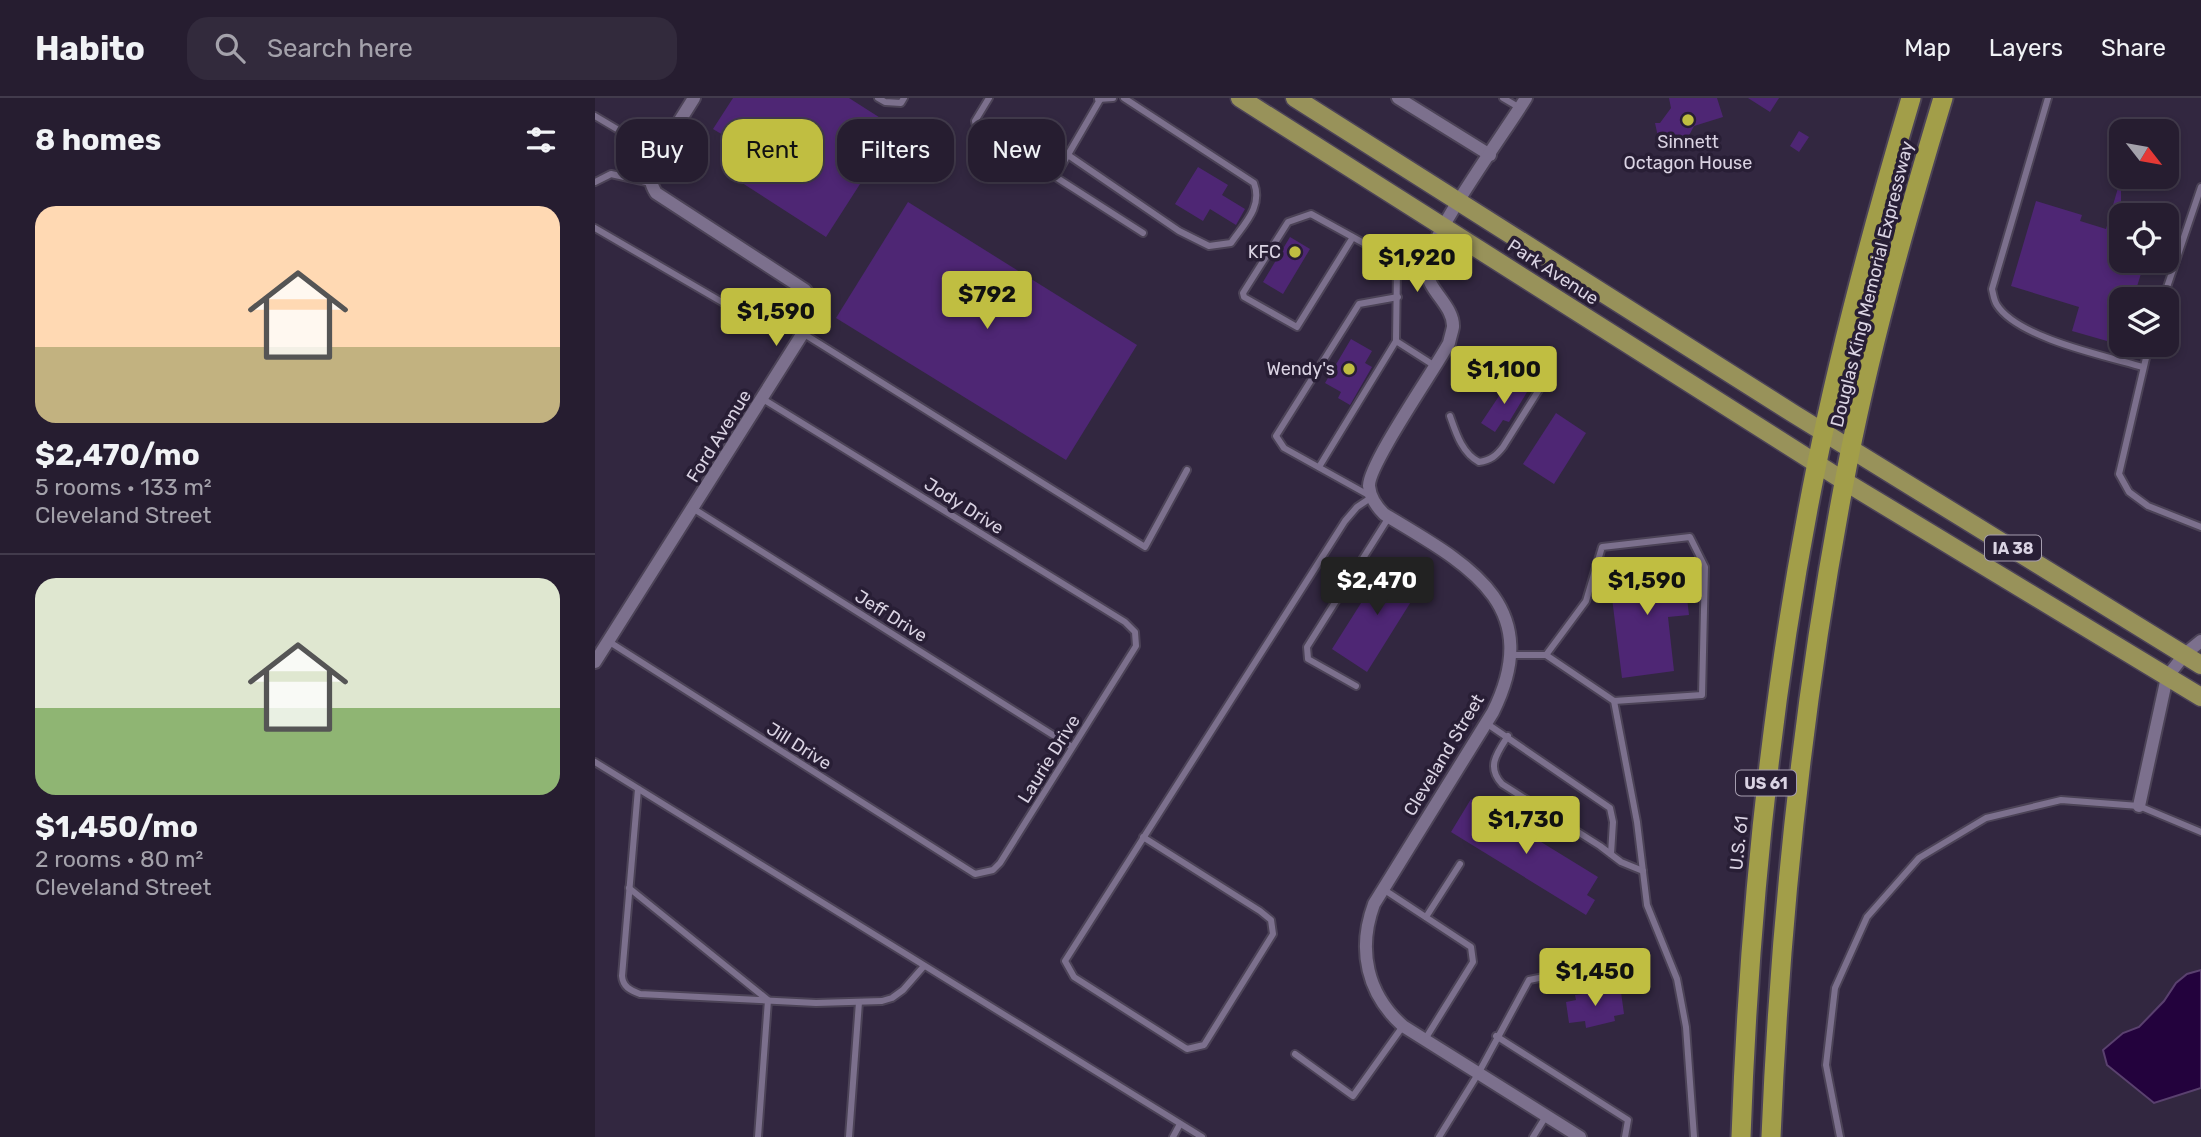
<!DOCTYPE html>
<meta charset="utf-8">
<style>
body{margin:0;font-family:Rubik,sans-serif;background:#322a3c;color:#f1f3f6;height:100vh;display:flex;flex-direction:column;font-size:26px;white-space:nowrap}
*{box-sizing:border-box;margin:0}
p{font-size:23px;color:#a4a2ab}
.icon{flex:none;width:38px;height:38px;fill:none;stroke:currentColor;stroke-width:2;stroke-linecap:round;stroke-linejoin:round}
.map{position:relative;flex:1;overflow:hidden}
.details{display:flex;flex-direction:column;background:#261d30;width:595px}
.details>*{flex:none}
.hud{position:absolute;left:21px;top:21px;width:665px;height:63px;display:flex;gap:14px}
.needle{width:46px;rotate:121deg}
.fabs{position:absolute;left:1514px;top:21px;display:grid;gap:14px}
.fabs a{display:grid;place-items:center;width:70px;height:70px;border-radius:14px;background:#261d30;box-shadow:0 4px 10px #0003,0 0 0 2px #423b4c;font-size:35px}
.price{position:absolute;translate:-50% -60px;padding:0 16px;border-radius:7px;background:#c0be41;color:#111;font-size:23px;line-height:46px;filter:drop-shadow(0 2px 4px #0008)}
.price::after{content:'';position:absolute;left:50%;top:42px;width:21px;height:16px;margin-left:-10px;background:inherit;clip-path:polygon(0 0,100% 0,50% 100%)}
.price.active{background:#222;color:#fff}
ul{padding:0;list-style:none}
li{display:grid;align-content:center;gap:14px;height:371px;padding:0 35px}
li+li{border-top:2px solid #423b4c}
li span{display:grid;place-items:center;height:217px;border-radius:21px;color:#555}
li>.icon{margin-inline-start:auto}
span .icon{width:126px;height:126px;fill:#fffc;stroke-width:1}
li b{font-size:30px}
h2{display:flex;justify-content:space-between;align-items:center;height:84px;padding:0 35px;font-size:30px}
.pill{padding:0 24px;border-radius:21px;background:#261d30;box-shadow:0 4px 10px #0003,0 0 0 2px #423b4c;font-size:24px;line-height:63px}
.pill.active{background:#c0be41;color:#111}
header{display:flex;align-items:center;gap:42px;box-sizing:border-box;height:98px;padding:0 35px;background:#261d30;border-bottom:2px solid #423b4c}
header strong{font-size:33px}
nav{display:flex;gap:38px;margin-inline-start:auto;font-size:24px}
.search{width:490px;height:63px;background:#322a3c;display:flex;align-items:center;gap:18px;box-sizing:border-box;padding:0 24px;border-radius:21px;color:#a4a2ab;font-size:26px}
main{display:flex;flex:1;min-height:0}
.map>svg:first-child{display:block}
.water{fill:#23023d;stroke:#5a416f;stroke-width:2}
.building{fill:#4e2674}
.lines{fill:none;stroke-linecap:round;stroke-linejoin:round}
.service-casing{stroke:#4c4357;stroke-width:10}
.minor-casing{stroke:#4c4357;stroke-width:16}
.primary-casing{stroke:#4c4357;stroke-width:21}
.trunk-casing{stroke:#4c4357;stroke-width:23}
.service{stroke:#7c708d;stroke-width:6}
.minor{stroke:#7c708d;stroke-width:12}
.primary{stroke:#98925a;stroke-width:18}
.trunk{stroke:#a29e49;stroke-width:19}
.poi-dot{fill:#c0be41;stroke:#281e35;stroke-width:2.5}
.labels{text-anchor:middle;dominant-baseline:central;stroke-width:7;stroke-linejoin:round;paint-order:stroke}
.shield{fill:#281e35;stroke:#a59daf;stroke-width:2}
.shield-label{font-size:16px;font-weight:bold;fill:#dad3e3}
.poi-label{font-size:18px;fill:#dad3e3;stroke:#281e35;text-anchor:end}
.street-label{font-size:18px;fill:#dad3e3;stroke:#281e35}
</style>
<header>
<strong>Habito</strong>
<div class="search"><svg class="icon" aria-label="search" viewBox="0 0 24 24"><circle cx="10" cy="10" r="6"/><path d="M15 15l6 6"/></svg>Search here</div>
<nav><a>Map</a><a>Layers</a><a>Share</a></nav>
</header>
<main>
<section class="details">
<h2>8 homes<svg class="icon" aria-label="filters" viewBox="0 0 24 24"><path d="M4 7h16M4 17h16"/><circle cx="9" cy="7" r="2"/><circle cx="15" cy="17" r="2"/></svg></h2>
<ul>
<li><span style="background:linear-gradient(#ffd9b3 65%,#c2b280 0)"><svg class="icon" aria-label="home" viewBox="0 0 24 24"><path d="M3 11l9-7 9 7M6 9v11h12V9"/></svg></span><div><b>$2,470/mo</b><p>5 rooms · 133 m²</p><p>Cleveland Street</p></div></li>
<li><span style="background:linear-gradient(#dfe7d0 60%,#8fb573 0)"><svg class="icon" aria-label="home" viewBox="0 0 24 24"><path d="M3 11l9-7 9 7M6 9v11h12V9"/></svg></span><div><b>$1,450/mo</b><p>2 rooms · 80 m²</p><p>Cleveland Street</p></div></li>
</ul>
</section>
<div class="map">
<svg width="1606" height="1039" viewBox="0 0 1606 1039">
<rect width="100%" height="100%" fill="#322740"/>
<path class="water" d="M1606,872V990L1559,1005L1512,967L1508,952L1528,935L1544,929L1569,903L1581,885L1592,876Z"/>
<g class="building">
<path d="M138,0H254L301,30L231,139L127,72L143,46L118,31Z"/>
<path d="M1074,0H1122L1128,19L1099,28L1090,45L1078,48L1063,39L1060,25H1065L1076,10Z"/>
<path d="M1153,0H1184L1175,14Z"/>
<path d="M1204,33L1214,39L1204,54L1195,48Z"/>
<path d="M603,69L633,87L627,97L650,111L641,127L615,111L608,123L580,106Z"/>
<path d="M1523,90H1526V163H1550L1538,201H1526V247L1477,233L1484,209L1416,188L1441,103L1487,117L1485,123L1511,131Z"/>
<path d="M313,104L542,247L471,362L241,220Z"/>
<path d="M695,139L715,151L688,196L668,184Z"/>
<path d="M756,241L777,253L770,265L777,269L755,307L743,300L746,294L730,285Z"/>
<path d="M914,283L932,294L914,324L908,322L900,334L886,325Z"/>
<path d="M961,315L991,335L959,386L928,366Z"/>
<path d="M792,464L827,486L772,574L737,551Z"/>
<path d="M1088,466L1094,517L1073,519L1079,573L1027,580L1014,476Z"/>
<path d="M876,701L1003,779L992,797L1000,802L991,817L856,734Z"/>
<path d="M1015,893L1026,894L1029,916L1019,918L1020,923L991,930L990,923L974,925L971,904L981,902L980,897Z"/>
</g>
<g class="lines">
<g class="service-casing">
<g id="service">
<path d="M283,0L290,4L306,5L309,0"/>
<path d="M394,0L380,23L381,28L548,135"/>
<path d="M908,0L925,10"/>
<path d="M1453,0L1397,191C1398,195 1399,203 1402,207C1423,240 1510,258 1548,269"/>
<path d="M503,1L518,0"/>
<path d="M0,18L64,56"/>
<path d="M473,57L584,133L614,148L636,145C649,126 668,109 659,85L529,0"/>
<path d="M460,79L506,0"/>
<path d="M0,84L16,76L56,85"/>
<path d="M0,130L139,211"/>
<path d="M758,139L702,229L649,199L648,195L693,124L716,116L792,158L802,170L801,243L840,268"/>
<path d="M1568,201L1606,89"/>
<path d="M209,236L550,449L592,372"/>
<path d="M1554,247L1524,376L1534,394L1553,408L1606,429"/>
<path d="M855,318C861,335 867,355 884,364C896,362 901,358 908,349L952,279"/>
<path d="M724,369L801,243"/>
<path d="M99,411L477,649"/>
<path d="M13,543L380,776L398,772L405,765L541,548L540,534L530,524L168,301"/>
<path d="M916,557H951L1019,603L1107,597L1110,469L1095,439L1007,449L991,503L951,557"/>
<path d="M761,588L713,561L712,549L794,419"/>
<path d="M1019,603L1042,724L1052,807L1082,881L1091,929L1099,1039"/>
<path d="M891,625L1015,710L1018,724L1016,756"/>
<path d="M913,638C902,655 891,669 907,686L1005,748L1026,764L1048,773"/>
<path d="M0,664L607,1039"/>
<path d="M43,691L27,878C28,889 35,892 45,896L221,905L287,903L297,900L308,892L329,868"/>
<path d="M548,739L665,813L676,822L678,836L609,947L592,951L479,879L470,863L750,423L762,409L777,399L689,350L681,338L764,206L803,199"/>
<path d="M34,790L173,902L163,1039"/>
<path d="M788,791L876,849L878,864L829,943"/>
<path d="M831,819L865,766"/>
<path d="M901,938L1033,1022L1030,1039"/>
<path d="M700,956L758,998L808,928"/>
<path d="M254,1039L264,904"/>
<path d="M578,1039L585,1026"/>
<path d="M844,1039L883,976L934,882L1008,867"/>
<path d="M938,1039L951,1018"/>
<path d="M1245,1039L1231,967L1240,890L1272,819L1324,760L1391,720L1466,702L1544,708L1606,734"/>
</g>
</g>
<g class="minor-casing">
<g id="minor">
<path d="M803,0L895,57"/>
<path d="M931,0C913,30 829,145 831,171C833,193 859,208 858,229C857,234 855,240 854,245C840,271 773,367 774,388C775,399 781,408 789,416C870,465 952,505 898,614L779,806C762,852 772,896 808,928L985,1039"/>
<path d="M0,564L220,216L218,203L210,192L61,95C55,85 54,78 57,67L99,0"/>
<path d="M1544,708L1572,579L1590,556L1606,543"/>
</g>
</g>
<g class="primary-casing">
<g id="primary">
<path d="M645,0L1249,383L1606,599"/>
<path d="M700,0L1199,316L1606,567"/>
</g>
</g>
<g class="trunk-casing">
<g id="trunk">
<path d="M1146,1039C1154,813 1177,587 1222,365C1247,242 1280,121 1316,0"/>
<path d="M1176,1039C1185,819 1208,602 1249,385C1273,256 1310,126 1348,0"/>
</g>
</g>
<use href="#service" class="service"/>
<use href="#minor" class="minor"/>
<use href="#primary" class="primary"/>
<use href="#trunk" class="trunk"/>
</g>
<g class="poi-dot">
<circle cx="1093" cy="22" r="7"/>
<circle cx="700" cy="154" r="7"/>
<circle cx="754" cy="271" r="7"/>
</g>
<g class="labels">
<g class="shield">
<rect x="1390" y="437.5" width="56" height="25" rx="5"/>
<rect x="1141" y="672.5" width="60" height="25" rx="5"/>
</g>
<g class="shield-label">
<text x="1418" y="450">IA 38</text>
<text x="1171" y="685">US 61</text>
</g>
<g class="poi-label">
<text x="1093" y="44" text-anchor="middle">Sinnett<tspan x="1093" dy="21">Octagon House</tspan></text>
<text x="686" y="154">KFC</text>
<text x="740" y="271">Wendy's</text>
</g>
<g class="street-label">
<text transform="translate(958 174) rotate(33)">Park Avenue</text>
<text transform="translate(1277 186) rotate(-76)">Douglas King Memorial Expressway</text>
<text transform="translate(124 338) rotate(-58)">Ford Avenue</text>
<text transform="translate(369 408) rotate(32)">Jody Drive</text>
<text transform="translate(296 518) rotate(32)">Jeff Drive</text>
<text transform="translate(204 648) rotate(32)">Jill Drive</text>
<text transform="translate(849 657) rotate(-59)">Cleveland Street</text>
<text transform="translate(454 661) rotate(-58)">Laurie Drive</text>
<text transform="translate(1144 745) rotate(-84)">U.S. 61</text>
</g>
</g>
</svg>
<div class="fabs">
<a><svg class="needle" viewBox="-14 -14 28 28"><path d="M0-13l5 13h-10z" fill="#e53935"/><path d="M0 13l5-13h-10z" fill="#a4a2ab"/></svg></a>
<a><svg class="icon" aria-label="locate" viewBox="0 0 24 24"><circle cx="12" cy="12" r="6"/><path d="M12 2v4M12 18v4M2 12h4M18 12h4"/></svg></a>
<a><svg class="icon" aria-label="layers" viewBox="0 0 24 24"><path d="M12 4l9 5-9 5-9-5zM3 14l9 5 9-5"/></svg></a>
</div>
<b class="price" style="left:822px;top:196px">$1,920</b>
<b class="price" style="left:392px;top:233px">$792</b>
<b class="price" style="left:181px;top:250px">$1,590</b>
<b class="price" style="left:909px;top:308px">$1,100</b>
<b class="price active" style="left:782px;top:519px">$2,470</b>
<b class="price" style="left:1052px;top:519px">$1,590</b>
<b class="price" style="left:931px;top:758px">$1,730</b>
<b class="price" style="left:1000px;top:910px">$1,450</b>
<div class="hud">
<a class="pill">Buy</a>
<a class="pill active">Rent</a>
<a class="pill">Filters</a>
<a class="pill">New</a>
</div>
</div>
</main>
